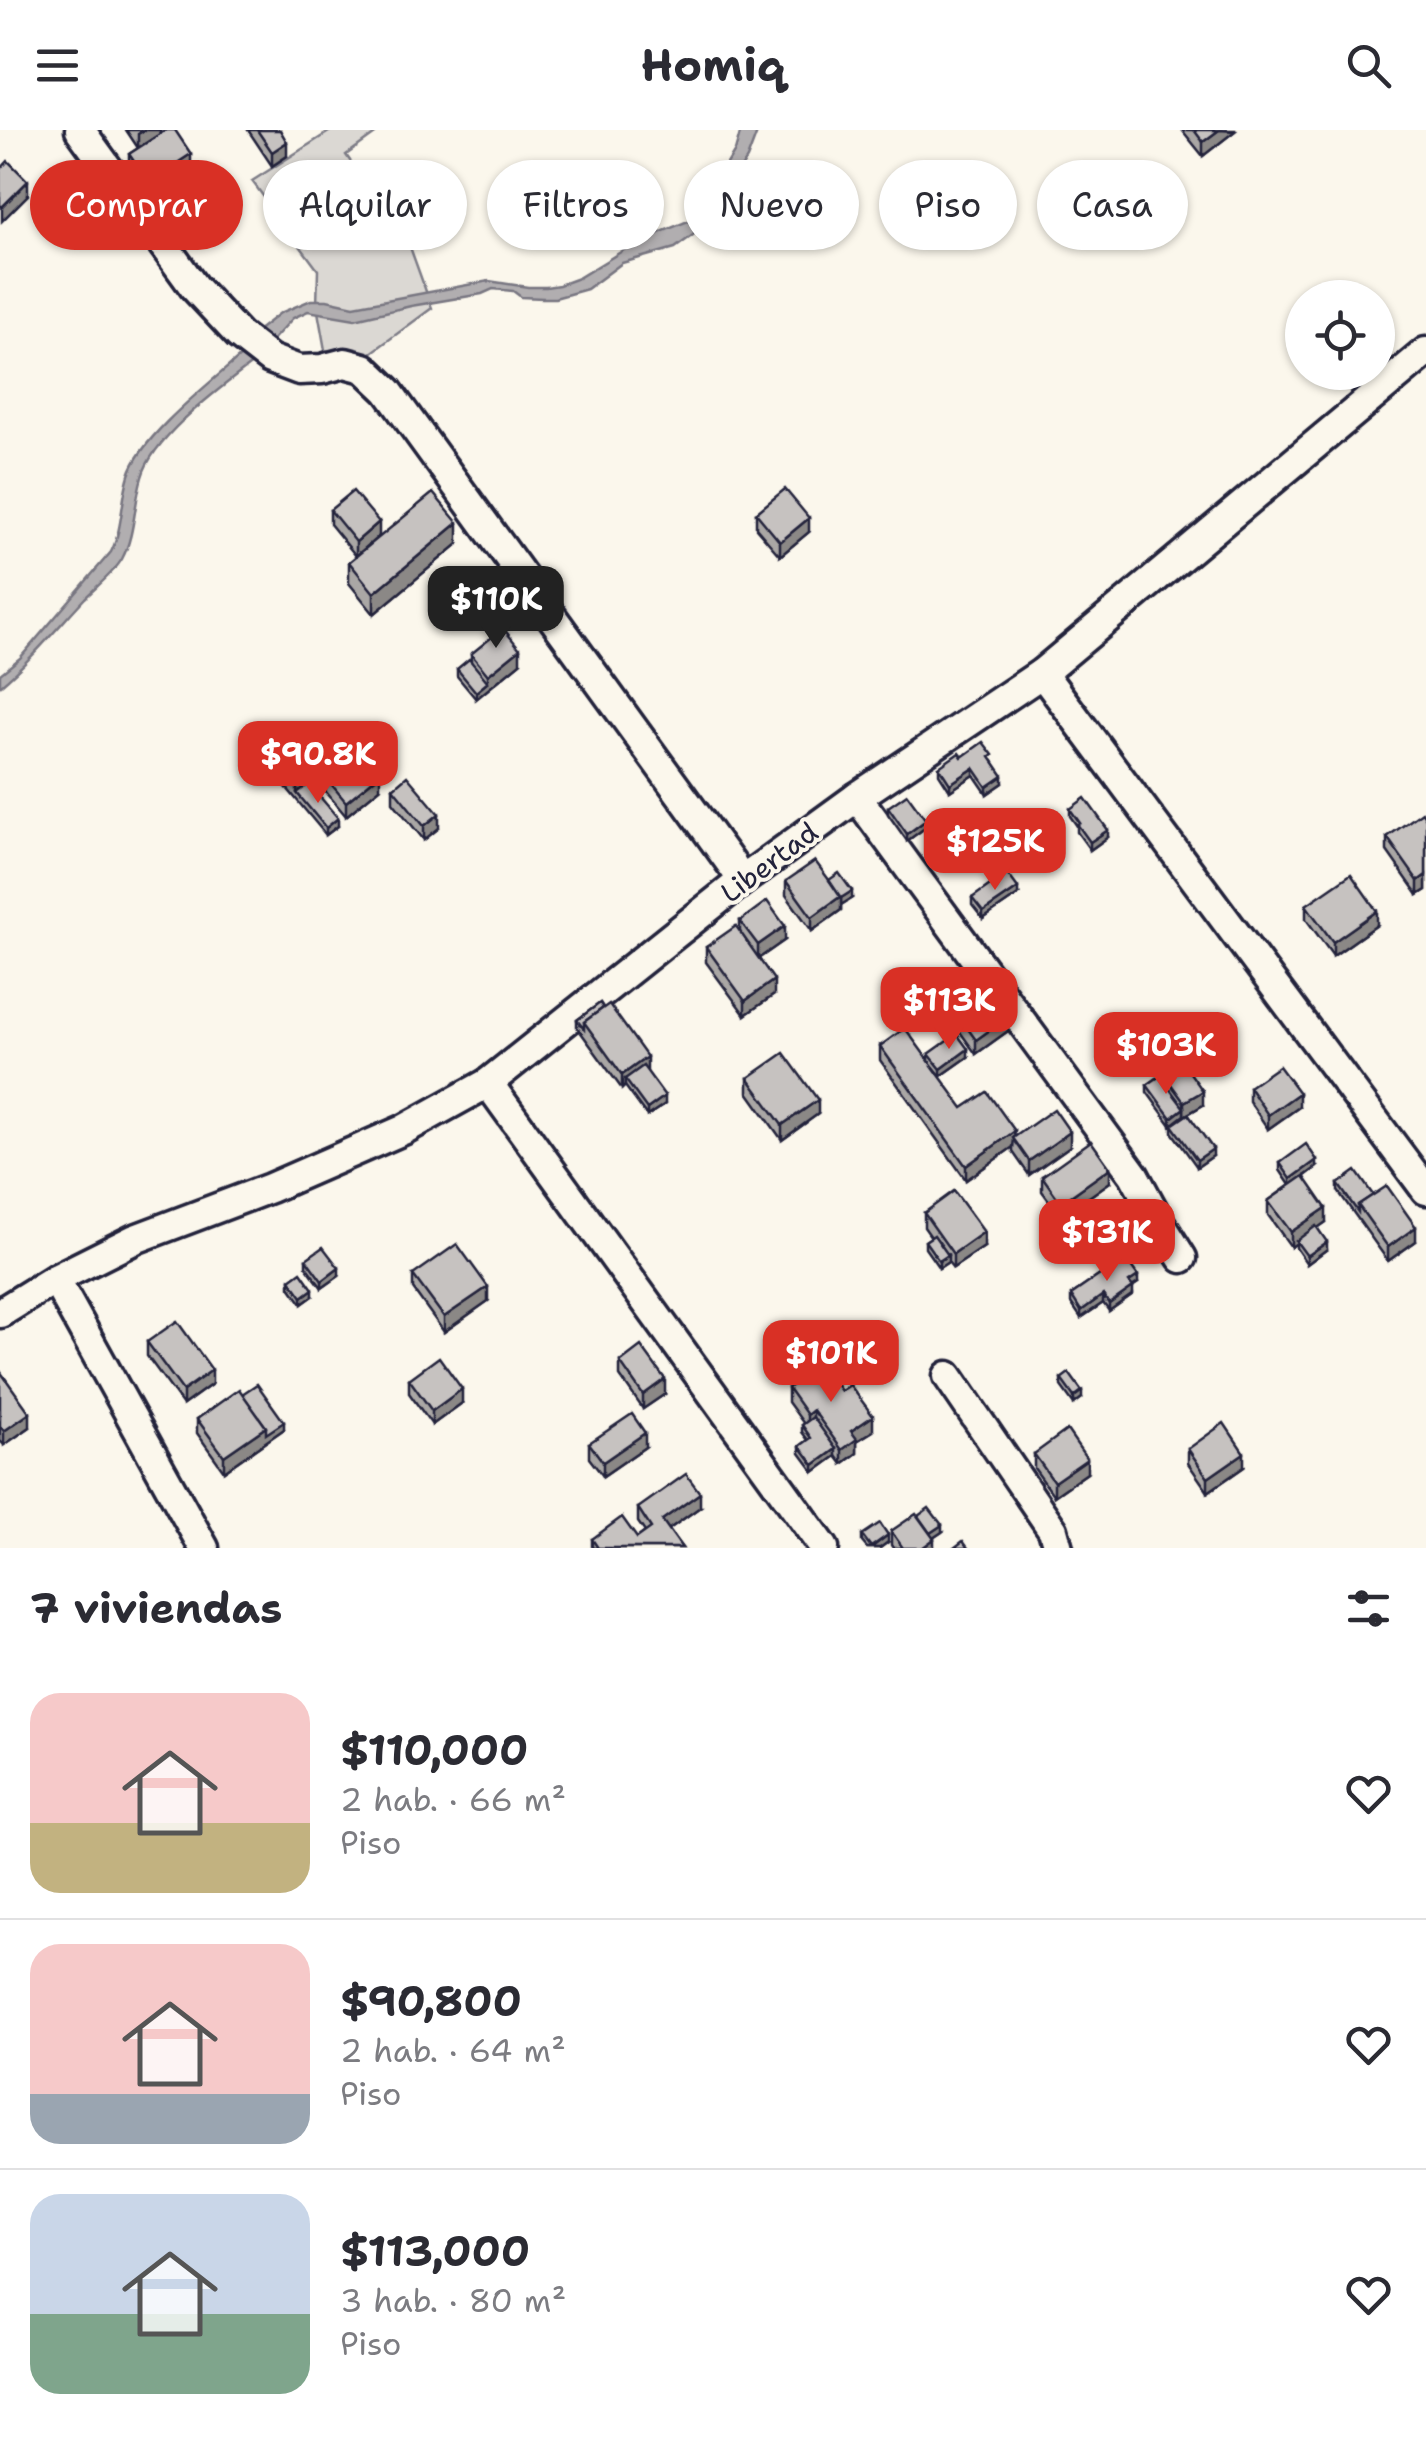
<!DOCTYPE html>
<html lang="es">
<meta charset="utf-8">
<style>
body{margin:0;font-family:"Shantell Sans",sans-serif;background:#f7f7f7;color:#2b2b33;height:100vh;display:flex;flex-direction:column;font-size:38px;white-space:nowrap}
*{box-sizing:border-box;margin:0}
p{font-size:32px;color:#7c7c81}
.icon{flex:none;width:55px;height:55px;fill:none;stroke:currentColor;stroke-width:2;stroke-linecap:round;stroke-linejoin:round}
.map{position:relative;height:1418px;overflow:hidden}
.drawer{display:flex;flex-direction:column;background:#fff;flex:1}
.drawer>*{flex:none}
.hud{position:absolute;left:30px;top:30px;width:1368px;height:90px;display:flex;gap:20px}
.controls{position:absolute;left:1285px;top:150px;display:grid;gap:20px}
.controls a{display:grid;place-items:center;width:110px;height:110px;border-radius:50%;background:#fff;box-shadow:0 2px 8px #0004;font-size:50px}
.price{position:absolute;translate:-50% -85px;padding:0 22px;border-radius:20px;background:#d93025;color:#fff;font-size:32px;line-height:65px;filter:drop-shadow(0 2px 5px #0008)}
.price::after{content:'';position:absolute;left:50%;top:60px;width:30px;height:22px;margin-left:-15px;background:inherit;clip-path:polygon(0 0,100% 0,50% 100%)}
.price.active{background:#222;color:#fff}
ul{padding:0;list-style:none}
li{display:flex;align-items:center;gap:30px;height:250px;padding:0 30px}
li+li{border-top:2px solid #e1e1e2}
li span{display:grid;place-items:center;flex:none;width:280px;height:200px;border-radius:30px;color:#555}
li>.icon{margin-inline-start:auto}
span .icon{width:120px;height:120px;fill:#fffc;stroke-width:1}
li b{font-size:42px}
h2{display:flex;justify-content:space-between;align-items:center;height:120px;padding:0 30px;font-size:42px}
.tag{padding:0 35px;border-radius:45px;background:#fff;box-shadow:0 2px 8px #0004;font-size:35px;line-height:90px}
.tag.active{background:#d93025;color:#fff}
header{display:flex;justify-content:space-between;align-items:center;height:130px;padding:0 30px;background:#fff;font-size:45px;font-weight:700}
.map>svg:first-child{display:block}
.green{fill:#dbd8d3;stroke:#7e7d87;stroke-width:2.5}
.water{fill:#b1aeb0;stroke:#787681;stroke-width:2.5}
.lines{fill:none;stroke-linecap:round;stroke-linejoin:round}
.street-casing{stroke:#22223b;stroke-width:35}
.street{stroke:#fbf7ec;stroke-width:28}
.wall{fill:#aaa7a5;stroke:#22223b;stroke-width:2.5}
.shaded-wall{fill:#8b8886;stroke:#22223b;stroke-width:2.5}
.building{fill:#c6c2c0;stroke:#22223b;stroke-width:2.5}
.labels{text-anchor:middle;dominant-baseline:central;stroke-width:8;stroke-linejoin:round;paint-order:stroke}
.street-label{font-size:28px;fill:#22223b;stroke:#fbf7ec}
</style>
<header><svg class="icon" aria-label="menu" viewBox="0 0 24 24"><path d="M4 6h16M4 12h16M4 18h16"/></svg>Homiq<svg class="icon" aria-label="search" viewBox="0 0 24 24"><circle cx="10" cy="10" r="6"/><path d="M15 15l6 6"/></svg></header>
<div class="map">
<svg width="1426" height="1418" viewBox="0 0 1426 1418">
<rect width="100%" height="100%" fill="#fbf7ec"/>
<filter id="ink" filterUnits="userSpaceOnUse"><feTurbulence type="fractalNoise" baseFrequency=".01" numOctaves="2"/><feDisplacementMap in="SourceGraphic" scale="20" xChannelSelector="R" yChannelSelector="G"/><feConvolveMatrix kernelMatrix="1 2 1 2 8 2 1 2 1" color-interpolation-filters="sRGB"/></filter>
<g filter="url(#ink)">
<path class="green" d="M332,0H373L375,4L346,25L410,117L432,178L363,229L325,220L317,176L318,140L252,51Z"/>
<g class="water">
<path d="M741,0H758L747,29L707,91L693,105L675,118L622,133L587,159L555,168H543L521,167L513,161L493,159L482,164L411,176L355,189L308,181L293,188L268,215L252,205L280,183L311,170H327L354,176L489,151L528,157H546L559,155L578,148L637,112L693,89L735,21Z"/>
<path d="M242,225L253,233C219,259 153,307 142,347C134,373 135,405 122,429C114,443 97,456 85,468C57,498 31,530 0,556V544L20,528L111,422C123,398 121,370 129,345C141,306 210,253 242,225Z"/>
</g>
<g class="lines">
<g class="street-casing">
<g id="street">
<path d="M80,0L194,157L239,205L270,229L299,240L322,239L345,233L364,238L388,261L743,750"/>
<path d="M1042,543L1426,1060"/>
<path d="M857,667L1134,1045L1160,1093L1182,1128"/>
<path d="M488,953L824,1418"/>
<path d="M55,1149L204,1418"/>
<path d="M0,1183L55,1149L135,1109L270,1058L403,1000L488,953L743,750L857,667L1042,543L1426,222"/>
<path d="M948,1246L1053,1400L1058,1418"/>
</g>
</g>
<use href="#street" class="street"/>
</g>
<g class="wall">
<path d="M126,0H160V4L191,38L148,66L129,38V24L138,18Z"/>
<path d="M248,0H280L287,26L272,36Z"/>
<path d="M1182,0H1235V1L1203,26Z"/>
<path d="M188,58L223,78L198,91L188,72Z"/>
<path d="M330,380L379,392L356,426L330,394Z"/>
<path d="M756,383L809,402L780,426L756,398Z"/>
<path d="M458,414L374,484L349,453V432Z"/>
<path d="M471,524L520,533L476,569L457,546V539L471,532Z"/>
<path d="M266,619L321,651L312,658L338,696L326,705L266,633Z"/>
<path d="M962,627L993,631L1003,653L987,664L974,645L950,661L939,644V637Z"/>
<path d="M322,643L380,658L346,686L322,657Z"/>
<path d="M393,658L439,698L424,710L393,672Z"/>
<path d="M888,677L926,697L907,711L888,684Z"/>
<path d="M1070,679L1108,707L1090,720L1077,702V696L1070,686Z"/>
<path d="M1426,689V760L1418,765L1387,721V707Z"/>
<path d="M829,750L852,768L841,775V780L812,801L786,765V751Z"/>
<path d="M1018,765L983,789L972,775V768Z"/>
<path d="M1306,775L1377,795L1333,826L1306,789Z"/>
<path d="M740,791L785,810L759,828L774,865L745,885L706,832V817L740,802Z"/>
<path d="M945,867L1008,901L976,924L945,881Z"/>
<path d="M600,873L646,941L665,974L647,986L625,956L622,959L577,897V890Z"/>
<path d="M880,916L963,978L1015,1007L1070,1016L1029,1045L1013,1022V1017L966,1050L880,930Z"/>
<path d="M929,924L968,927L941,946L929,931Z"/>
<path d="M1160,939L1203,975L1188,984L1213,1026L1197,1037L1172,1002V995L1184,986L1171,995L1147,962V955L1160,946Z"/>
<path d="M748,948L818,984L782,1010L748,962Z"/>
<path d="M1249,957L1299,977L1268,999L1249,971Z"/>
<path d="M1280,1033L1317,1037L1304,1047L1326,1092L1317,1098L1327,1119L1307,1134L1296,1118V1113L1291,1117L1268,1085V1071L1290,1055L1280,1040Z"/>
<path d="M1042,1046L1110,1052L1061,1087L1042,1061Z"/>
<path d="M1338,1054L1373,1065L1416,1111L1388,1131L1338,1061Z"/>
<path d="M924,1083L984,1117L953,1138L948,1132L939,1138L925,1118V1111L931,1107L924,1097Z"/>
<path d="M306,1129L339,1146L322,1158L306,1136Z"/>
<path d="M1113,1129L1138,1153L1132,1157L1133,1164L1109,1181L1103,1173L1081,1188L1071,1173V1165L1113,1136Z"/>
<path d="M413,1145L488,1171L444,1202L413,1159Z"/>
<path d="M290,1150L313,1166L302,1174L290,1157Z"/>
<path d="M147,1212L212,1254L183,1275L147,1226Z"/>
<path d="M620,1232L665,1264L643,1279L620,1246Z"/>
<path d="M0,1241L30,1297L4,1315L0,1311Z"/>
<path d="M409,1249L462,1273L432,1295L409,1263Z"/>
<path d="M1061,1249L1082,1268L1074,1274L1061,1256Z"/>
<path d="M788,1258L841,1261L873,1301L857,1311V1323L842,1334L836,1326L814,1342L800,1323V1316L808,1310L802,1302V1295L804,1294L788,1272Z"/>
<path d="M242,1264L284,1299L224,1341L197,1303V1289Z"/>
<path d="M589,1313L645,1317L603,1346L589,1328Z"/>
<path d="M1188,1319L1244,1337L1208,1362L1188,1333Z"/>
<path d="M1034,1324L1087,1343L1054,1366L1034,1338Z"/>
<path d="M700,1377L668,1400L682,1418H592V1409L637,1408L645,1402L638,1392V1378Z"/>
<path d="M891,1401L942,1402L933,1408L934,1418H893L891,1415Z"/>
<path d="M862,1405L888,1412L880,1418H867L862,1412Z"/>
</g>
<g class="shaded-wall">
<path d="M145,0H160V4L138,18V4Z"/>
<path d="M1219,0L1235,1L1203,26V12Z"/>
<path d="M287,12V26L272,36V22Z"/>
<path d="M191,24V38L148,66V52Z"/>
<path d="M28,51V65L2,91V77Z"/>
<path d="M223,64V78L198,91V77Z"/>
<path d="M809,388V402L780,426V412Z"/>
<path d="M379,392V406L356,426V412Z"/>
<path d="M458,393V414L374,484V463Z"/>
<path d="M520,519V533L476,569V562L488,552V545Z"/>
<path d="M321,637V651L301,668L297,663V656Z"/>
<path d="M974,638V645L950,661V654Z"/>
<path d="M380,644V658L346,686V672Z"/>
<path d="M1003,646V653L987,664V657Z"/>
<path d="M439,684V698L424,710V696Z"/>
<path d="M338,688V696L326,705V698Z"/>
<path d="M926,690V697L907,711V704Z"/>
<path d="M1108,700V707L1090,720V712Z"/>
<path d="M1426,745V760L1418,765V751Z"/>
<path d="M1018,758V765L983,789V782Z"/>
<path d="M852,761V768L841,775V768Z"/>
<path d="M841,766V780L812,801V787Z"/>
<path d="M1377,781V795L1333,826V812Z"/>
<path d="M785,796V810L758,829V815Z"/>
<path d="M774,850V865L745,885V871Z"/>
<path d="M1008,887V901L976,924V910Z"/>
<path d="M968,919V927L941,946V939Z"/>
<path d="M647,927V941L625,949V956L622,959V945Z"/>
<path d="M1203,961V975L1184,986V972Z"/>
<path d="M1299,963V977L1268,999V985Z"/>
<path d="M665,966V974L647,986V979Z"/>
<path d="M818,970V984L782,1010V995Z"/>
<path d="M1184,978V985L1171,995V988Z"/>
<path d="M1015,1001L1013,1017L966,1050V1036Z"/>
<path d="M1070,1002V1016L1029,1045V1031Z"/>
<path d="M1213,1019V1026L1197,1037V1030Z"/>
<path d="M1317,1030V1037L1291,1056V1049Z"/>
<path d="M1110,1038V1052L1061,1087V1073Z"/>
<path d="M1326,1078V1092L1291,1117V1102Z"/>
<path d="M1416,1097V1111L1388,1131V1117Z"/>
<path d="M984,1102V1117L953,1138V1124Z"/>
<path d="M1327,1112V1119L1307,1134V1126Z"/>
<path d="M948,1125V1132L939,1138V1131Z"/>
<path d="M339,1138V1146L322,1158V1151Z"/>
<path d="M1138,1146V1153L1129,1159V1152Z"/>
<path d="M488,1157V1171L444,1202V1187Z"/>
<path d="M1133,1157V1164L1109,1181V1174Z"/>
<path d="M313,1159V1166L302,1174V1167Z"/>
<path d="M1103,1165V1173L1081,1188V1181Z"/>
<path d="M212,1240V1254L183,1275V1261Z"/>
<path d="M665,1249V1264L643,1279V1265Z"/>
<path d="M462,1259V1273L432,1295V1281Z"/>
<path d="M1082,1261V1268L1074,1274V1267Z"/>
<path d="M813,1280V1295L807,1299V1285Z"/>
<path d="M30,1283V1297L4,1315V1301Z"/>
<path d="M873,1286V1301L857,1311V1323L842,1334V1320L851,1301Z"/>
<path d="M284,1292V1299L224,1341V1326L266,1297Z"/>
<path d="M645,1303V1317L603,1346V1332Z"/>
<path d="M836,1319V1326L814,1342V1335Z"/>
<path d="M1244,1323V1337L1208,1362V1348Z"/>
<path d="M1087,1329V1343L1054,1366V1352Z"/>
<path d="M700,1363V1377L662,1404V1390Z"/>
<path d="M942,1395V1402L927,1412V1405Z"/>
<path d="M888,1405V1412L880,1418H871Z"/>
<path d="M934,1409V1418H922Z"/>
</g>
<g class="building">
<path d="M166,0H175L191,24L148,52L129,24Z"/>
<path d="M257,0H280L287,12L272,22Z"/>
<path d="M1194,0H1219L1203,12Z"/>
<path d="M8,31L28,51L2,77L0,75V40Z"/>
<path d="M213,45L223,64L198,77L188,58Z"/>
<path d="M785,359L809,388L780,412L756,383Z"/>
<path d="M353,361L379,392L356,412L330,380Z"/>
<path d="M433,363L458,393L374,463L349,432Z"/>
<path d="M503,498L520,519L488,545L471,524Z"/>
<path d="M469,529L488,552L476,562L457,539Z"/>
<path d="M290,600L321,637L297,656L266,619Z"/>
<path d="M983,612L993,625L990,627L1003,646L987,657L974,638L950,654L939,637L959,623L962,627Z"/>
<path d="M356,615L380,644L346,672L322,643Z"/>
<path d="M407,646L439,684L424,696L393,658Z"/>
<path d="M309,654L338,688L326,698L297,663Z"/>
<path d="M907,664L926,690L907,704L888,677Z"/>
<path d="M1085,668L1108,700L1090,712L1077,694L1080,693L1070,679Z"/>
<path d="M1422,682L1426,689V745L1418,751L1387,707Z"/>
<path d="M815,731L841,766L812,787L786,751Z"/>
<path d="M839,743L852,761L841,768L829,750Z"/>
<path d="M1007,743L1018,758L983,782L972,768Z"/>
<path d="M1351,744L1377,781L1333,812L1306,775Z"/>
<path d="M767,771L785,796L758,815L740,791Z"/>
<path d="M736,796L774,850L745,871L706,817Z"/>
<path d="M977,844L1008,887L976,910L945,867Z"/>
<path d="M600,873L603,878L584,892V899L577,890Z"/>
<path d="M609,874L647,927L622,945L584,892Z"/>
<path d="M905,898L963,978L987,962L1015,1001L966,1036L880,916Z"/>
<path d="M957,904L968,919L941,939L929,924Z"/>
<path d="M784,923L818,970L782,995L748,948Z"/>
<path d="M1178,926L1203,961L1184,972L1160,939Z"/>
<path d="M643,936L665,966L647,979L625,949Z"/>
<path d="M1279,936L1299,963L1268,985L1249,957Z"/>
<path d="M1160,946L1184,978L1171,988L1147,955Z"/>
<path d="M1054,979L1070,1002L1029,1031L1013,1008Z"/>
<path d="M1188,984L1213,1019L1197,1030L1172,995Z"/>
<path d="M1091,1011L1110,1038L1061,1073L1042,1046Z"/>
<path d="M1306,1014L1317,1030L1291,1049L1280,1033Z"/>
<path d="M1356,1041L1373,1065L1358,1075V1082L1338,1054Z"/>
<path d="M1304,1046L1326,1078L1291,1102L1268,1071Z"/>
<path d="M1387,1056L1416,1097L1388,1117L1358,1075Z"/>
<path d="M954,1061L984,1102L953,1124L924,1083Z"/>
<path d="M1316,1096L1327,1112L1307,1126L1296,1111Z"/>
<path d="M934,1105L948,1125L939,1131L925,1111Z"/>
<path d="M457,1114L488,1157L444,1187L413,1145Z"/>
<path d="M323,1117L339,1138L322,1151L306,1129Z"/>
<path d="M1122,1123L1138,1146L1129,1152L1133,1157L1109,1174L1103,1165L1081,1181L1071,1165L1116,1134L1113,1129Z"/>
<path d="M301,1142L313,1159L302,1167L290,1150Z"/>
<path d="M177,1191L212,1240L183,1261L147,1212Z"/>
<path d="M641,1216L665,1249L643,1265L620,1232Z"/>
<path d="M439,1227L462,1259L432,1281L409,1249Z"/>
<path d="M822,1234L841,1261L850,1255L873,1286L851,1301L857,1309L842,1320L813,1280L807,1285L788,1258Z"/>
<path d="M0,1241L30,1283L4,1301L0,1296Z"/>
<path d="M1069,1243L1082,1261L1074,1267L1061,1249Z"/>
<path d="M257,1254L284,1292L266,1304V1297L242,1264Z"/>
<path d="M239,1259L266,1297L224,1326L197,1289Z"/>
<path d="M632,1284L645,1303L603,1332L589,1313Z"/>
<path d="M813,1287L836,1319L814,1335L800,1316L811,1308L802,1295Z"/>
<path d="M1224,1293L1244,1323L1208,1348L1188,1319Z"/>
<path d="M1067,1300L1087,1329L1054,1352L1034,1324Z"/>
<path d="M686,1344L700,1363L662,1390L682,1418H598L592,1409L622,1387L637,1408L651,1398L638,1378Z"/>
<path d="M929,1378L942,1395L930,1403L918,1386Z"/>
<path d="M916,1384L934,1409L922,1418H903L891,1401Z"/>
<path d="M880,1393L888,1405L871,1417L862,1405Z"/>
<path d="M963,1411L968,1418H954Z"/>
</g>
</g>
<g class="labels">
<g class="street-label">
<text transform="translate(769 732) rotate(-37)">Libertad</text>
</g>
</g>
</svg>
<div class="controls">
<a><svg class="icon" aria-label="locate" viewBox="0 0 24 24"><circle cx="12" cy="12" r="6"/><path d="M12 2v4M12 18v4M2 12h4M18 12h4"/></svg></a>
</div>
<b class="price active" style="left:496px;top:521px">$110K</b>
<b class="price" style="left:318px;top:676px">$90.8K</b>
<b class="price" style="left:995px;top:763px">$125K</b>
<b class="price" style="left:949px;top:922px">$113K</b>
<b class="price" style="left:1166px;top:967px">$103K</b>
<b class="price" style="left:1107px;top:1154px">$131K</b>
<b class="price" style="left:831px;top:1275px">$101K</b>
<div class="hud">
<a class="tag active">Comprar</a>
<a class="tag">Alquilar</a>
<a class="tag">Filtros</a>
<a class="tag">Nuevo</a>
<a class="tag">Piso</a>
<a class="tag">Casa</a>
</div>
</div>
<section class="drawer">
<h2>7 viviendas<svg class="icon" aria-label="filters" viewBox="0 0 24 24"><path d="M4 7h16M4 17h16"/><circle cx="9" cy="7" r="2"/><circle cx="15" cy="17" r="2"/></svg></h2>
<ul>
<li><span style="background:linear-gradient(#f6c9c9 65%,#c2b280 0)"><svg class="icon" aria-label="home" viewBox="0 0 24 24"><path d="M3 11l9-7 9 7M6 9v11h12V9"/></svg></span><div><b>$110,000</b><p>2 hab. · 66 m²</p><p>Piso</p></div><svg class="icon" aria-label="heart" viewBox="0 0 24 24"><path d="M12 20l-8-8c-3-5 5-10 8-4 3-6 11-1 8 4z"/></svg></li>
<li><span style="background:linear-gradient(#f6c9c9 75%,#9aa5b1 0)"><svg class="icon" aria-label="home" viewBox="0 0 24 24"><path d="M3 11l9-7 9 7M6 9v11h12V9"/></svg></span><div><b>$90,800</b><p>2 hab. · 64 m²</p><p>Piso</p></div><svg class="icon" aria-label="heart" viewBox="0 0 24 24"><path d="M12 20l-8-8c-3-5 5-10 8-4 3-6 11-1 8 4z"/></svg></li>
<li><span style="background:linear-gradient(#c9d6e8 60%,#7fa58c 0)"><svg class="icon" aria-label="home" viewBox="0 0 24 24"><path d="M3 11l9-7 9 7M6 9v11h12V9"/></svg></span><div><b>$113,000</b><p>3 hab. · 80 m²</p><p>Piso</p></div><svg class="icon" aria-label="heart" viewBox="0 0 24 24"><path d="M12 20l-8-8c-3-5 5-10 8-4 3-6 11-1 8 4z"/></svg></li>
</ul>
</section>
